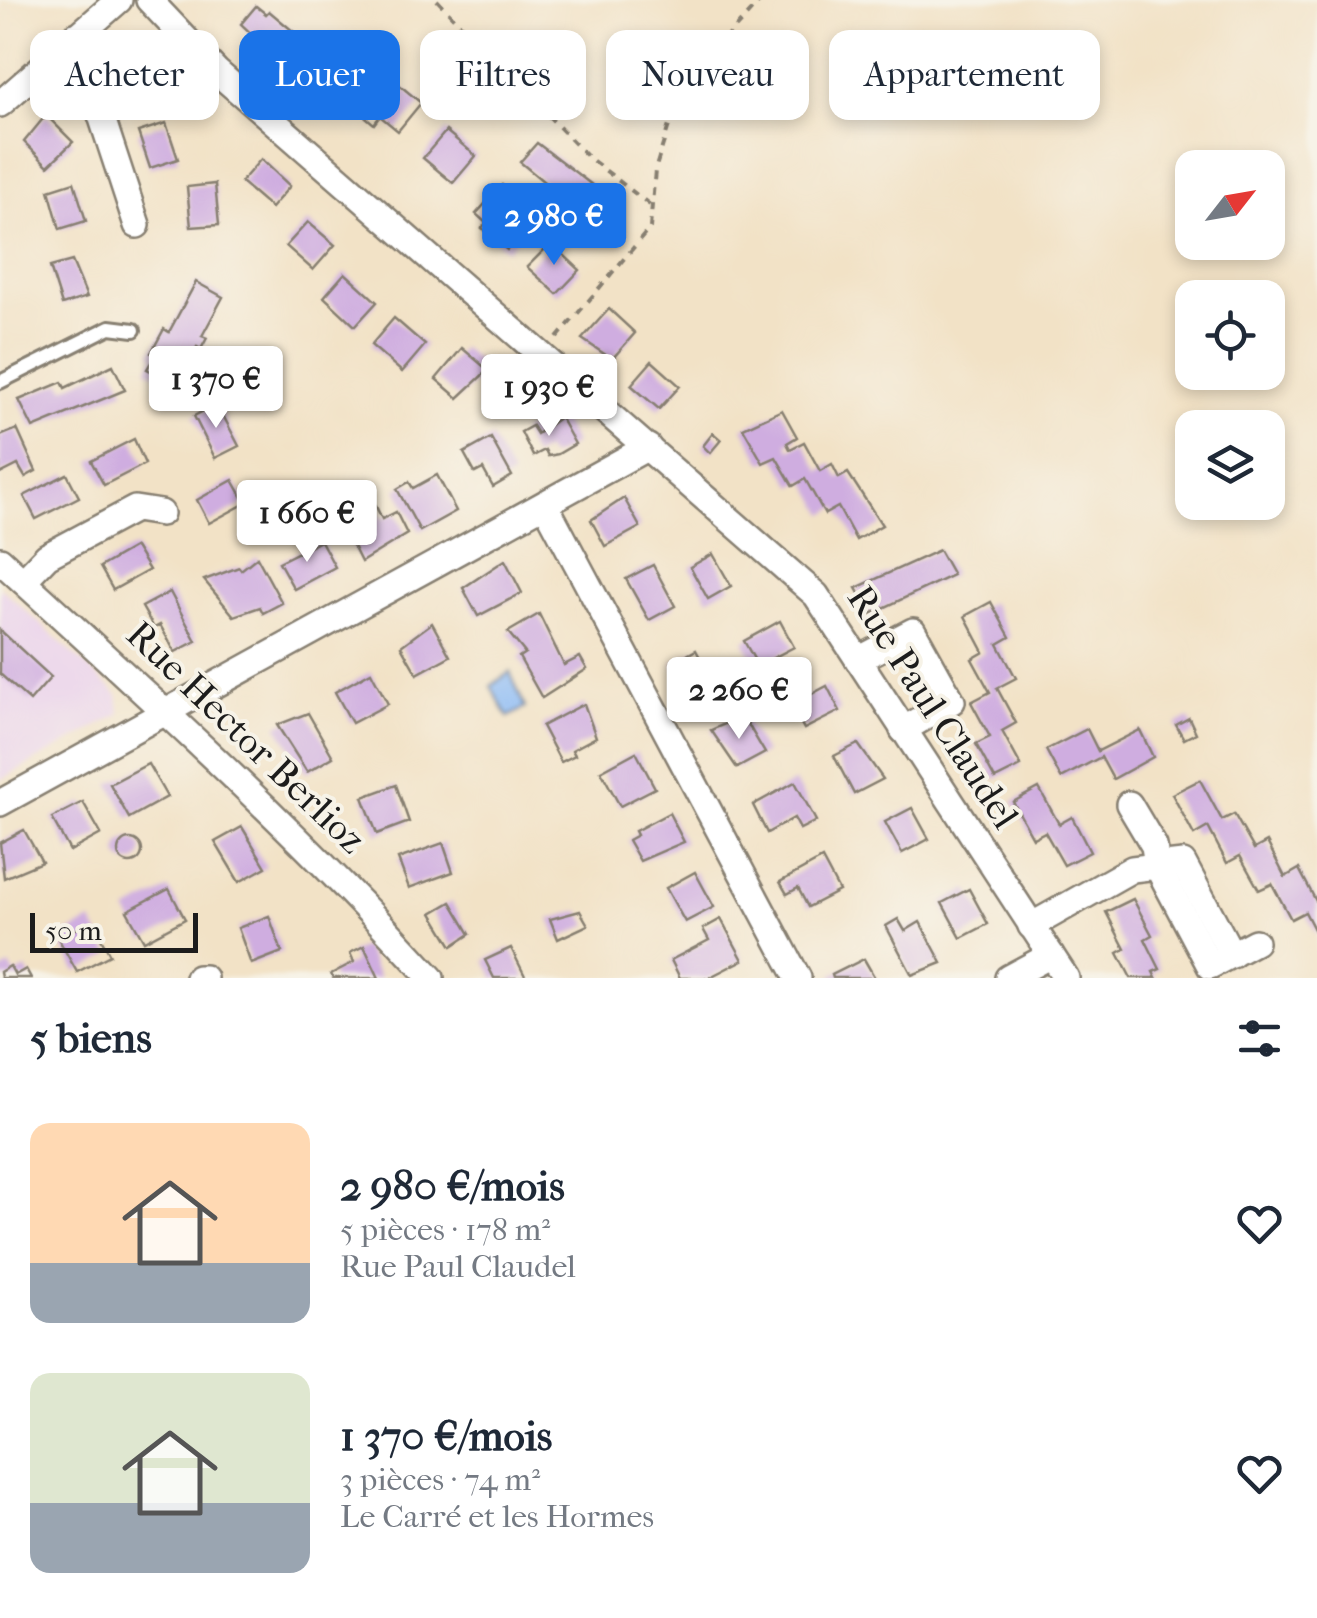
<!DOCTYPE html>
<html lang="fr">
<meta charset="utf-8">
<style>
body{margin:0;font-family:"IM FELL French Canon",serif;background:#f6f6f7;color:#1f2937;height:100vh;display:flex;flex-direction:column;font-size:38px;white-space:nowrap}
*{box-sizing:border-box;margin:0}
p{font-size:32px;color:#747a83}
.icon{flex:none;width:55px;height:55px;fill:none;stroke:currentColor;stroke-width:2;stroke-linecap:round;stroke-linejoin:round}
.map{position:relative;height:978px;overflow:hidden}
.drawer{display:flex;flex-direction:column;background:#fff;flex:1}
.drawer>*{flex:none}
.banner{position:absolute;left:30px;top:30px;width:1258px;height:90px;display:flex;gap:20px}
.needle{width:65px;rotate:59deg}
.tools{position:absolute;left:1175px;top:150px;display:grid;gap:20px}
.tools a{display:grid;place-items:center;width:110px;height:110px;border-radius:20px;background:#fff;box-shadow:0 5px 15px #0003;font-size:50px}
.scale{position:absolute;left:30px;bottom:25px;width:168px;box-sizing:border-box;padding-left:10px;border:5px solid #1c1c1c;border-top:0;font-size:28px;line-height:35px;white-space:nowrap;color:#1c1c1c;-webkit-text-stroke:8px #f7f3e8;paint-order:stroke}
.price{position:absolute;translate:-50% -85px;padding:0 22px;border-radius:10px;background:#fff;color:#222;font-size:32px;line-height:65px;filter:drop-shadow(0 2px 5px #0008)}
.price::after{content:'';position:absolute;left:50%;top:60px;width:30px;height:22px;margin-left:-15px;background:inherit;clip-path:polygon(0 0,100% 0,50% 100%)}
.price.selected{background:#1a73e8;color:#fff}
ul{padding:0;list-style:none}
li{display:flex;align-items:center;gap:30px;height:250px;padding:0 30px}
li span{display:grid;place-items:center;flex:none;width:280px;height:200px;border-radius:20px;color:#555}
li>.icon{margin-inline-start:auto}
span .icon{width:120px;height:120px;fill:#fffc;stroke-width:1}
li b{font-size:42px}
h2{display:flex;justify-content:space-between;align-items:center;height:120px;padding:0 30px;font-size:42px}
.pill{padding:0 35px;border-radius:20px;background:#fff;box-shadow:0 5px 15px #0003;font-size:35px;line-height:90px}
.pill.selected{background:#1a73e8;color:#fff}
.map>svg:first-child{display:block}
.built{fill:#ead1ec}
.water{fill:#8abaf6;stroke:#536b89;stroke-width:2.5}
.building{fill:#cfade0}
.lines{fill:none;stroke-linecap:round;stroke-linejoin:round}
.service-casing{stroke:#877f71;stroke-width:18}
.minor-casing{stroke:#877f71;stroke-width:30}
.path{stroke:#877f71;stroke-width:4;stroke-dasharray:8 8;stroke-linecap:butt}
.service{stroke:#fff;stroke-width:12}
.minor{stroke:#fff;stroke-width:25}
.labels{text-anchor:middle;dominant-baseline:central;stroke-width:8;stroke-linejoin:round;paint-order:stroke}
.street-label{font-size:38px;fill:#1c1c1c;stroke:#f7f3e8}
</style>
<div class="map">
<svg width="1317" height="978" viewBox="0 0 1317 978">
<rect width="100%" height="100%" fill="#f7f3e8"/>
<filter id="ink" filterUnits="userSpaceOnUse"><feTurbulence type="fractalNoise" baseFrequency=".01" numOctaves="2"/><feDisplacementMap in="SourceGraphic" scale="20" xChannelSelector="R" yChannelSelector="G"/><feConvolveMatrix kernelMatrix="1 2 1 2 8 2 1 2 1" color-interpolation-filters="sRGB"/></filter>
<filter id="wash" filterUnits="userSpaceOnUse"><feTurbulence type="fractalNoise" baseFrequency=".0048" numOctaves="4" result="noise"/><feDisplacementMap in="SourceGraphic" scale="40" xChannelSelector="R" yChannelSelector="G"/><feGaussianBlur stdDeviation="2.25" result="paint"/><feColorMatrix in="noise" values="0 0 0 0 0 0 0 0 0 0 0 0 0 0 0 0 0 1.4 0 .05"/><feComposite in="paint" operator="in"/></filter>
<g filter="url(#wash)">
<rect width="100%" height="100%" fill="#f2e2c6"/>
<path class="built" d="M0,587L118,695L120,714L0,780Z"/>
<path class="water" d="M510,672L525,708L508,717L491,686Z"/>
<g id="blocks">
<g class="building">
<path d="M256,6L266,14L269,11L300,37L280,61L241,24Z"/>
<path d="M325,49L355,75L326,110L296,84Z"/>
<path d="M147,52L163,91L131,104L120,63Z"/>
<path d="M390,77L421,103L398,131L380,116L374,124L360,112Z"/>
<path d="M46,115L73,142L48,166L24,142Z"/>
<path d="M166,123L178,159L150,168L138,132Z"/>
<path d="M446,131L476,156L453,183L423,158Z"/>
<path d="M537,143L592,185L572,205L520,162Z"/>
<path d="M261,159L290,186L271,208L241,182Z"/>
<path d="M74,182L86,221L60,229L49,190Z"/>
<path d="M215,184L219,225L191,227L187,187Z"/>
<path d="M502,185L538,214L507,250L482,228L486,223L476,214Z"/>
<path d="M308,222L335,245L313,270L286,246Z"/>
<path d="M551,243L580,270L557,294L527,267Z"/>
<path d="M72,261L87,297L62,305L50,267Z"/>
<path d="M345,273L377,302L355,326L324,297Z"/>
<path d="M196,282L223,297L202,336L207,338L201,349L197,347L189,362L184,359L172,382L147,369L155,356L151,353L164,329L169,332Z"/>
<path d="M609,309L635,333L612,359L582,339Z"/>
<path d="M394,318L425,345L402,372L371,345Z"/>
<path d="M462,348L488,370L458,398L436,379Z"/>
<path d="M652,361L680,386L659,409L631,385Z"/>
<path d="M113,365L125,390L33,428L19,400L62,382L65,388Z"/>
<path d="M217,404L239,446L215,458L194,416Z"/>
<path d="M782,410L797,437L787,443L790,449L804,442L820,471L832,464L839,478L848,473L882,525L856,540L838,507L825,514L805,479L793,486L776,457L763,463L743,428Z"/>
<path d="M560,417L575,444L558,454L548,456L545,450L533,456L521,432L532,426L537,434Z"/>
<path d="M17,429L36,471L25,477L18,465L0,474V436Z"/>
<path d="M713,433L721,440L710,453L703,446Z"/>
<path d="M491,438L512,476L493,487L483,469L475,473L464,453Z"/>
<path d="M134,439L145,464L104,485L91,461Z"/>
<path d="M67,474L79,497L36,519L24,496Z"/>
<path d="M437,475L456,511L420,531L397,489L409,482L413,488Z"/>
<path d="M233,480L246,503L209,523L197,500Z"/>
<path d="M372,498L382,519L396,512L407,534L361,562L349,538L358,533L352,509Z"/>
<path d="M624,498L640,527L605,546L591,520Z"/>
<path d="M321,541L335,567L294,589L279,562Z"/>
<path d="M135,547L149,570L113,590L100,567Z"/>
<path d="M939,550L953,575L871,614L856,588Z"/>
<path d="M713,554L731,586L708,599L690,567Z"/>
<path d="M257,557L282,603L263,613L260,607L234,616L204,580L239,567L241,570Z"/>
<path d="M505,560L522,593L478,616L463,588Z"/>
<path d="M653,565L675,606L649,620L626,579Z"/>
<path d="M170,592L196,641L175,652L160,625L154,628L142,607Z"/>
<path d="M991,602L1010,637L998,644L1016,678L997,688L1016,723L1002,731L1021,766L995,779L976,744L990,737L971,702L990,692L972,659L984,652L965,616Z"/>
<path d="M539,614L564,665L580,657L587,669L542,698L519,657L525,653L508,632Z"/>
<path d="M780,621L794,647L773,658L778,666L771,670L766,662L758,666L744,641Z"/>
<path d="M432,623L450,656L417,674L401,646Z"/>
<path d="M0,630L51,677L30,701L0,674Z"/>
<path d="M696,650L712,680L689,693L673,663Z"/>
<path d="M371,672L388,704L352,723L335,692Z"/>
<path d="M827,686L840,711L804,729L791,705Z"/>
<path d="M584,704L596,737L572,750L575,755L561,762L542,726Z"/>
<path d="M308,713L333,757L307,772L277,725Z"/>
<path d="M743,716L765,753L737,768L711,730Z"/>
<path d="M1189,718L1196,733L1184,739L1176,725Z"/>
<path d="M1087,729L1098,751L1140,730L1153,757L1113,779L1101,757L1061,778L1046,750Z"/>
<path d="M858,744L883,779L854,794L834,756Z"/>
<path d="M636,752L655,788L620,806L601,771Z"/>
<path d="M148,764L167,797L129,818L110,784Z"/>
<path d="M1200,780L1222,820L1234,814L1254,849L1267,842L1285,877L1299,869L1317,903V935L1305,912L1291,919L1272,884L1259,890L1240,856L1227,863L1208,827L1194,835L1172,794Z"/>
<path d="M795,782L816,821L800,829L794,818L767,833L753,805Z"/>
<path d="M396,785L409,822L377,834L363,797Z"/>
<path d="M1039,788L1059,824L1072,817L1090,852L1064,865L1045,832L1033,838L1013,802Z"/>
<path d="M83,802L101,834L70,851L52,818Z"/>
<path d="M912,808L929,839L902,853L885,822Z"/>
<path d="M669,813L684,842L640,861L628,840L637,835L635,831Z"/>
<path d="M242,827L266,867L239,882L215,842Z"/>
<path d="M24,830L42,862L4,878L0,843Z"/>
<circle cx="130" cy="851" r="12"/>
<path d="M443,843L453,872L409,888L398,859Z"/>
<path d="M822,859L839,891L808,907L798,888L787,894L780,882Z"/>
<path d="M695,872L714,907L685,922L666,888Z"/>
<path d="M169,889L185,919L144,941L127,911Z"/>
<path d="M969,889L988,924L961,938L942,903Z"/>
<path d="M1133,899L1152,935L1145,939L1160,969L1153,972L1156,978H1131L1118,953L1125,949L1106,912Z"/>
<path d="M451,902L470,934L452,946L432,913Z"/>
<path d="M580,911L588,925L558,939L550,919Z"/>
<path d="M269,916L282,952L251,964L238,928Z"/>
<path d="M721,919L743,960L708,978H680L671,960L709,940L703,929Z"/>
<path d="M898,919L905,931L920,922L942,963L912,975L886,926Z"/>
<path d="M92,921L110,955L77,972L58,938Z"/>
<path d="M364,946L379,978H333L331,974L354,962L350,953Z"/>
<path d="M511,948L526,978H494L485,960Z"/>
<path d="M864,959L875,978H833L832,975Z"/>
<path d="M10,966L15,975L26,969L31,978H1L0,972Z"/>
</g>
</g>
</g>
<g filter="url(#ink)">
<use href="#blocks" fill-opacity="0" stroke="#877f71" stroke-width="2.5"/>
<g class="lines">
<g class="service-casing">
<path id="service" d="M0,382L110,327L134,330"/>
</g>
<g class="minor-casing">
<g id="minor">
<path d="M149,0L217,72L816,595L1066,978"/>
<path d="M75,36L137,225"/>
<path d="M0,104L119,0"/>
<path d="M545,504L798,978"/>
<path d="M0,560C148,696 296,829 431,978"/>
<path d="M23,581L47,556L135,509L161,513"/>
<path d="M858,660L913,631L952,701L903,730"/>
<path d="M0,803L648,447"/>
<path d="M1129,804L1154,846L1157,866L1183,863L1232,955"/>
<path d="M1031,926L1132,869L1157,866L1210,966L1255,942"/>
<path d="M198,978H204"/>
<path d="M1008,978L1051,955"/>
</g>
</g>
<g class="path">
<path d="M437,0L588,157L654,208"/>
<path d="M557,338L650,228L655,170L671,119L700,67L761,0"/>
</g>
<use href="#service" class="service"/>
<use href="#minor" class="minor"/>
</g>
</g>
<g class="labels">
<g class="street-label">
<text transform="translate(933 707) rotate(57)">Rue Paul Claudel</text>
<text transform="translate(246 737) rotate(44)">Rue Hector Berlioz</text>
</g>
</g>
</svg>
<div class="tools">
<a><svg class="needle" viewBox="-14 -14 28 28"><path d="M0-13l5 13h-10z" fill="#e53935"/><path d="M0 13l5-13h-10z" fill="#747a83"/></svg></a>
<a><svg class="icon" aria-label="locate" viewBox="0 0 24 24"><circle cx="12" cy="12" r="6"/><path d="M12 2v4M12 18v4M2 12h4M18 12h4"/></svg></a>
<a><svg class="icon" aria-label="layers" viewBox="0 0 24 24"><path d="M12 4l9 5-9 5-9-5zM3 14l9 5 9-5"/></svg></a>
</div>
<div class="scale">50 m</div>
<b class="price selected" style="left:554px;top:268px">2 980 €</b>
<b class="price" style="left:216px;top:431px">1 370 €</b>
<b class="price" style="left:549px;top:439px">1 930 €</b>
<b class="price" style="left:307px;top:565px">1 660 €</b>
<b class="price" style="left:739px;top:742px">2 260 €</b>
<div class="banner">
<a class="pill">Acheter</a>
<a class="pill selected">Louer</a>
<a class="pill">Filtres</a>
<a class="pill">Nouveau</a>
<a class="pill">Appartement</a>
</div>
</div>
<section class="drawer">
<h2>5 biens<svg class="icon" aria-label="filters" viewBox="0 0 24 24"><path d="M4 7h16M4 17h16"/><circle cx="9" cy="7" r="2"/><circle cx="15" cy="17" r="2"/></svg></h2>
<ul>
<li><span style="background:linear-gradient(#ffd9b3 70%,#9aa5b1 0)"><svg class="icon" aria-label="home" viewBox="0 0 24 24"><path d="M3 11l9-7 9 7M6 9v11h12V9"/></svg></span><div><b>2 980 €/mois</b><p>5 pièces · 178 m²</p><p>Rue Paul Claudel</p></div><svg class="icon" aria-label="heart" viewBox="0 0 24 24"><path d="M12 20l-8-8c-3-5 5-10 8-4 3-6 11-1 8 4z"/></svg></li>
<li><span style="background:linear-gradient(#dfe7d0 65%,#9aa5b1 0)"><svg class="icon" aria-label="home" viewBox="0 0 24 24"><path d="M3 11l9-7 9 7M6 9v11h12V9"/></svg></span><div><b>1 370 €/mois</b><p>3 pièces · 74 m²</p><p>Le Carré et les Hormes</p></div><svg class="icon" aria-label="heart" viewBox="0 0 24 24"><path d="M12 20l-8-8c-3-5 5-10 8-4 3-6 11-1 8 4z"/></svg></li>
</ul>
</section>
